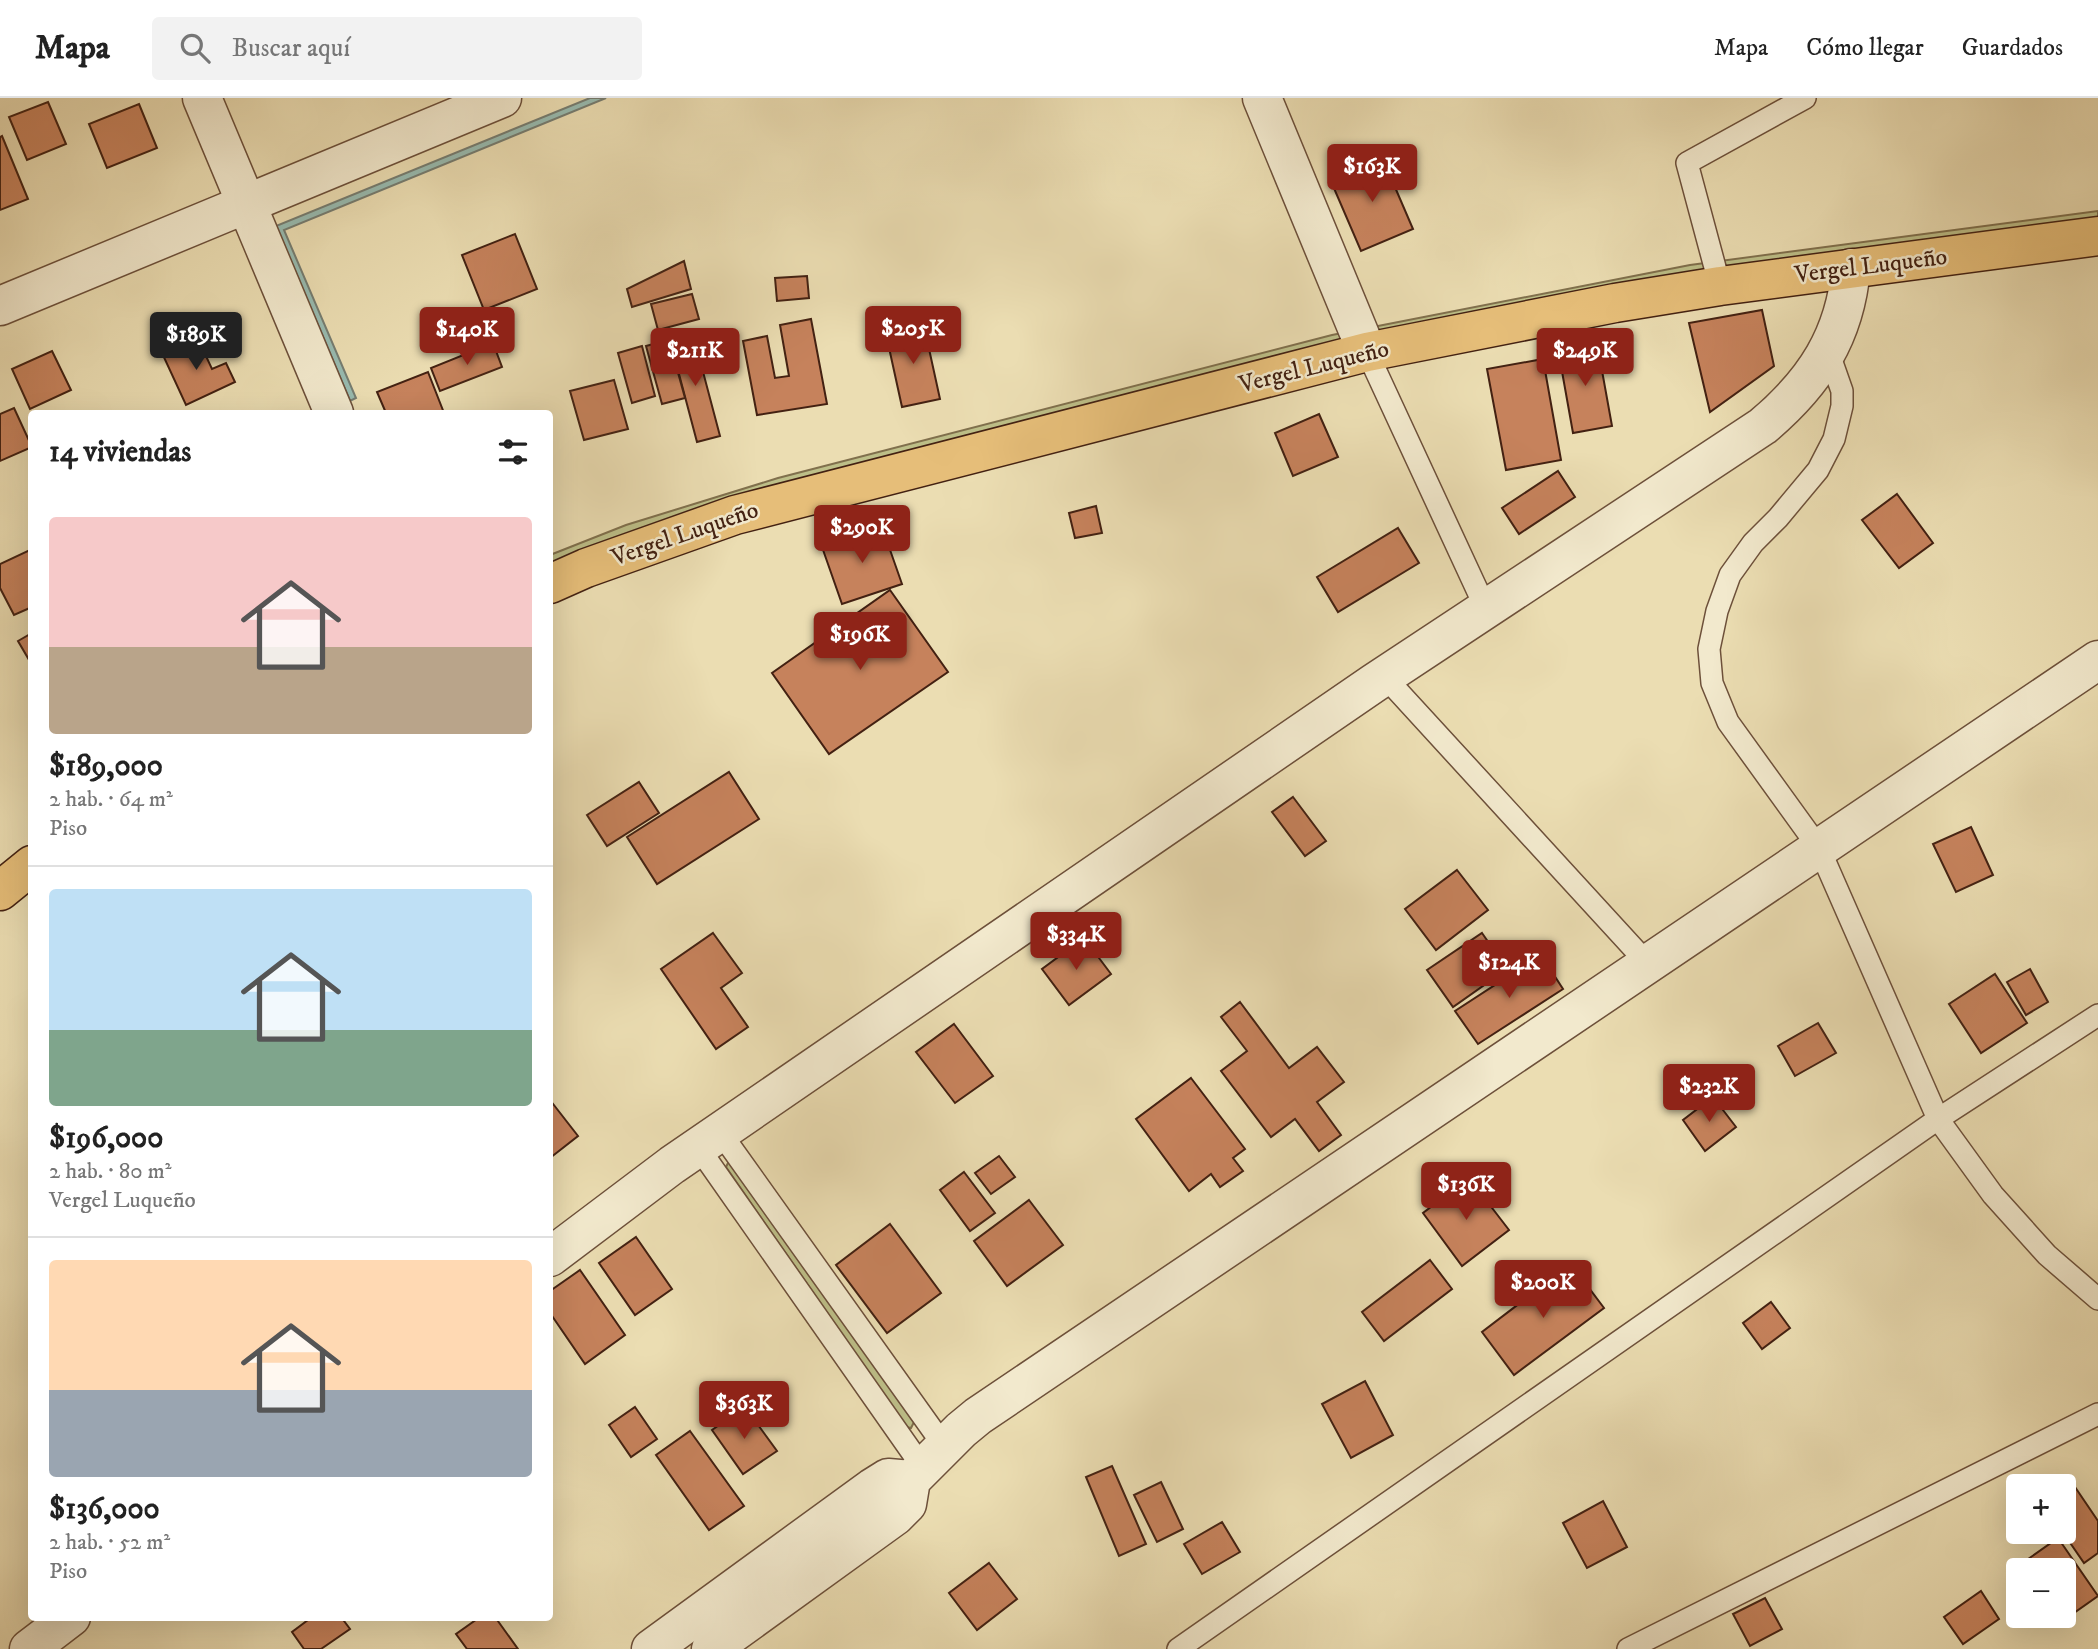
<!DOCTYPE html>
<html lang="es">
<meta charset="utf-8">
<style>
body{margin:0;font-family:"IM FELL DW Pica",serif;background:#f2f2f2;color:#222;height:100vh;display:flex;flex-direction:column;font-size:26px;white-space:nowrap}
*{box-sizing:border-box;margin:0}
p{font-size:23px;color:#767676}
.icon{flex:none;width:38px;height:38px;fill:none;stroke:currentColor;stroke-width:2;stroke-linecap:round;stroke-linejoin:round}
.map{position:relative;flex:1;overflow:hidden}
.details{position:absolute;left:28px;top:312px;width:525px;height:1211px;display:flex;flex-direction:column;background:#fff;border-radius:7px;box-shadow:0 7px 28px #0002}
.details>*{flex:none}
.tools{position:absolute;left:2006px;top:1376px;display:grid;gap:14px}
.tools a{display:grid;place-items:center;width:70px;height:70px;border-radius:7px;background:#fff;box-shadow:0 7px 28px #0002;font-size:35px}
.price{position:absolute;translate:-50% -60px;padding:0 16px;border-radius:7px;background:#8f2418;color:#fff;font-size:23px;line-height:46px;filter:drop-shadow(0 2px 4px #0008)}
.price::after{content:'';position:absolute;left:50%;top:42px;width:21px;height:16px;margin-left:-10px;background:inherit;clip-path:polygon(0 0,100% 0,50% 100%)}
.price.active{background:#222;color:#fff}
ul{padding:0;list-style:none}
li{display:grid;align-content:center;gap:14px;height:371px;padding:0 21px}
li+li{border-top:2px solid #e0e0e0}
li span{display:grid;place-items:center;height:217px;border-radius:7px;color:#555}
li>.icon{margin-inline-start:auto}
span .icon{width:126px;height:126px;fill:#fffc;stroke-width:1}
li b{font-size:30px}
h2{display:flex;justify-content:space-between;align-items:center;height:84px;padding:0 21px;font-size:30px}
header{display:flex;align-items:center;gap:42px;box-sizing:border-box;height:98px;padding:0 35px;background:#fff;border-bottom:2px solid #e0e0e0}
header strong{font-size:33px}
nav{display:flex;gap:38px;margin-inline-start:auto;font-size:24px}
.search{width:490px;height:63px;background:#f2f2f2;display:flex;align-items:center;gap:18px;box-sizing:border-box;padding:0 24px;border-radius:7px;color:#767676;font-size:26px}
.map>svg:first-child{display:block}
.green{fill:#bdbf88;stroke:#80704d;stroke-width:2}
.water{fill:#98bbb0;stroke:#767d71;stroke-width:2}
.building{fill:#c6825c;stroke:#432112;stroke-width:2}
.lines{fill:none;stroke-linecap:round;stroke-linejoin:round}
.service-casing{stroke:#6d503a;stroke-width:24}
.minor-casing{stroke:#6d503a;stroke-width:41}
.primary-casing{stroke:#432112;stroke-width:41}
.service{stroke:#f2e9cd;stroke-width:21}
.minor{stroke:#f2e9cd;stroke-width:38}
.primary{stroke:#e6be79;stroke-width:38}
.labels{text-anchor:middle;dominant-baseline:central;stroke-width:5;stroke-linejoin:round;paint-order:stroke}
.street-label{font-size:24px;fill:#432112;stroke:#f2e9cd}
</style>
<header>
<strong>Mapa</strong>
<div class="search"><svg class="icon" aria-label="search" viewBox="0 0 24 24"><circle cx="10" cy="10" r="6"/><path d="M15 15l6 6"/></svg>Buscar aquí</div>
<nav><a>Mapa</a><a>Cómo llegar</a><a>Guardados</a></nav>
</header>
<div class="map">
<svg width="2098" height="1551" viewBox="0 0 2098 1551">
<rect width="100%" height="100%" fill="#ebddb2"/>
<filter id="stains"><feTurbulence type="fractalNoise" baseFrequency=".00286" numOctaves="4"/><feColorMatrix values="0 0 0 0 .2 0 0 0 0 .09 0 0 0 0 .02 0 0 0 .5 -.17"/></filter>
<radialGradient id="worn" r=".72"><stop offset=".6" stop-color="#630" stop-opacity="0"/><stop offset="1" stop-color="#630" stop-opacity=".3"/></radialGradient>
<g class="green">
<path d="M2098,113V121L1690,176L550,466V457L626,427L778,380L1332,237L1690,167Z"/>
<path d="M729,1063L733,1064L914,1324L911,1330L906,1329L726,1069Z"/>
</g>
<path class="water" d="M590,0H606L284,132L356,300L350,303L276,128Z"/>
<g class="building">
<path d="M48,4L66,46L27,62L9,19Z"/>
<path d="M139,6L157,50L107,70L89,26Z"/>
<path d="M2,38L28,101L0,112V39Z"/>
<path d="M1382,59L1413,131L1361,153L1330,81Z"/>
<path d="M515,136L537,191L484,212L462,157Z"/>
<path d="M684,163L691,191L632,209L627,191Z"/>
<path d="M807,178L809,200L777,203L775,180Z"/>
<path d="M692,196L699,221L658,232L651,206Z"/>
<path d="M1762,212L1774,268L1710,314L1689,225Z"/>
<path d="M811,221L827,306L757,317L743,243L767,238L775,280L789,278L780,227Z"/>
<path d="M924,228L940,301L902,309L886,236Z"/>
<path d="M693,236L720,338L697,344L670,242Z"/>
<path d="M197,239L212,271L226,265L235,284L186,307L162,255Z"/>
<path d="M669,242L685,300L662,306L646,248Z"/>
<path d="M493,245L502,269L440,293L431,270Z"/>
<path d="M1597,245L1612,328L1573,335L1558,251Z"/>
<path d="M642,248L655,298L632,305L618,255Z"/>
<path d="M52,253L71,292L30,311L12,271Z"/>
<path d="M1543,261L1561,362L1506,372L1487,271Z"/>
<path d="M428,274L444,315H386L377,294Z"/>
<path d="M614,282L628,331L584,342L570,293Z"/>
<path d="M14,310L32,349L0,363V316Z"/>
<path d="M1319,316L1338,359L1293,378L1275,335Z"/>
<path d="M1558,373L1575,399L1519,436L1502,410Z"/>
<path d="M1897,396L1933,445L1899,470L1862,422Z"/>
<path d="M1096,408L1102,435L1075,440L1069,415Z"/>
<path d="M882,429L902,486L842,506L822,449Z"/>
<path d="M1398,430L1419,465L1338,514L1317,479Z"/>
<path d="M32,451V509L14,517L0,490V466Z"/>
<path d="M890,492L948,574L829,656L772,575Z"/>
<path d="M32,535V567L18,543Z"/>
<path d="M729,674L759,721L657,786L627,739Z"/>
<path d="M639,684L659,715L607,748L587,717Z"/>
<path d="M1293,699L1326,743L1305,758L1272,714Z"/>
<path d="M1971,729L1993,777L1956,794L1933,746Z"/>
<path d="M1457,772L1488,812L1436,852L1405,811Z"/>
<path d="M713,835L742,875L721,890L748,929L716,951L661,871Z"/>
<path d="M1482,835L1507,871L1453,909L1427,872Z"/>
<path d="M1084,840L1111,876L1069,907L1042,871Z"/>
<path d="M1541,857L1563,891L1478,946L1455,913Z"/>
<path d="M2030,871L2048,904L2026,917L2007,884Z"/>
<path d="M1995,876L2027,925L1981,955L1949,906Z"/>
<path d="M1240,904L1289,970L1317,949L1344,984L1317,1004L1341,1037L1319,1053L1295,1021L1271,1039L1221,973L1247,953L1221,919Z"/>
<path d="M1818,925L1836,955L1795,978L1778,948Z"/>
<path d="M954,926L993,978L955,1005L916,954Z"/>
<path d="M1191,980L1245,1051L1233,1060L1243,1073L1220,1089L1211,1076L1189,1093L1136,1021Z"/>
<path d="M1713,999L1736,1029L1705,1053L1683,1022Z"/>
<path d="M550,1002L578,1038L550,1060Z"/>
<path d="M999,1058L1015,1079L991,1096L975,1075Z"/>
<path d="M964,1074L995,1115L970,1133L940,1092Z"/>
<path d="M1469,1080L1509,1132L1462,1168L1423,1115Z"/>
<path d="M1029,1102L1063,1147L1007,1188L974,1143Z"/>
<path d="M890,1126L941,1195L887,1235L836,1167Z"/>
<path d="M636,1139L672,1191L635,1217L599,1165Z"/>
<path d="M1430,1162L1452,1191L1384,1243L1362,1214Z"/>
<path d="M1571,1166L1604,1210L1514,1277L1482,1234Z"/>
<path d="M580,1172L625,1237L585,1266L550,1215V1193Z"/>
<path d="M1771,1204L1790,1230L1762,1251L1743,1225Z"/>
<path d="M1365,1283L1393,1337L1351,1360L1322,1306Z"/>
<path d="M635,1309L657,1341L631,1359L609,1327Z"/>
<path d="M745,1309L777,1353L743,1376L712,1332Z"/>
<path d="M690,1333L744,1408L709,1432L656,1357Z"/>
<path d="M1112,1368L1146,1446L1119,1458L1086,1379Z"/>
<path d="M1161,1384L1183,1431L1157,1444L1134,1397Z"/>
<path d="M2075,1389L2098,1423V1455L2084,1465L2062,1433L2063,1397Z"/>
<path d="M1603,1403L1627,1449L1587,1470L1563,1425Z"/>
<path d="M1222,1424L1240,1454L1202,1476L1184,1446Z"/>
<path d="M2058,1440L2098,1498L2061,1524L2056,1517H2063V1472H2025L2021,1466Z"/>
<path d="M989,1465L1017,1501L977,1532L949,1495Z"/>
<path d="M1981,1493L1999,1521L1963,1546L1944,1519Z"/>
<path d="M1765,1500L1782,1531L1750,1548L1733,1516Z"/>
<path d="M312,1519H341L350,1531L321,1551H304L292,1534Z"/>
<path d="M480,1519H495L518,1551H467L456,1536Z"/>
</g>
<g class="lines">
<g class="service-casing">
<g id="service">
<path d="M1720,188L1687,65L1805,0"/>
<path d="M1828,253L1842,293V308L1834,341L1818,372L1778,420L1753,445L1730,477L1717,513L1709,551L1712,585L1728,624L1819,750L1938,1021L1993,1097L2047,1157L2098,1201"/>
<path d="M1367,254L1486,511"/>
<path d="M1384,578L1648,866"/>
<path d="M720,1034L944,1348"/>
<path d="M698,1049L923,1370"/>
<path d="M1178,1551L1938,1021L2098,917"/>
<path d="M1628,1551L2098,1316"/>
</g>
</g>
<g class="minor-casing">
<g id="minor">
<path d="M202,0L334,315"/>
<path d="M1262,0L1367,254"/>
<path d="M0,208L502,0"/>
<path d="M550,1159L672,1067L1374,585L1763,328C1815,284 1845,238 1851,170"/>
<path d="M29,1551L71,1519"/>
<path d="M651,1551L872,1390L888,1380L911,1382"/>
<path d="M711,1551L895,1418L907,1406L911,1382L961,1332L978,1318L2098,562"/>
</g>
</g>
<g class="primary-casing">
<g id="primary">
<path d="M550,486L586,470L735,417L1367,254L1615,205L1720,188L2098,138"/>
<path d="M0,793L32,767"/>
</g>
</g>
<use href="#service" class="service"/>
<use href="#minor" class="minor"/>
<use href="#primary" class="primary"/>
</g>
<g class="labels">
<g class="street-label">
<text transform="translate(1871 168) rotate(-7)">Vergel Luqueño</text>
<text transform="translate(1314 269) rotate(-14)">Vergel Luqueño</text>
<text transform="translate(685 436) rotate(-19)">Vergel Luqueño</text>
</g>
</g>
<rect width="100%" height="100%" filter="url(#stains)"/>
<rect width="100%" height="100%" fill="url(#worn)"/>
</svg>
<div class="tools">
<a>+</a>
<a>−</a>
</div>
<b class="price" style="left:1372px;top:106px">$163K</b>
<b class="price" style="left:913px;top:268px">$205K</b>
<b class="price" style="left:467px;top:269px">$140K</b>
<b class="price active" style="left:196px;top:274px">$189K</b>
<b class="price" style="left:695px;top:290px">$211K</b>
<b class="price" style="left:1585px;top:290px">$249K</b>
<b class="price" style="left:862px;top:467px">$290K</b>
<b class="price" style="left:860px;top:574px">$196K</b>
<b class="price" style="left:1076px;top:874px">$334K</b>
<b class="price" style="left:1509px;top:902px">$124K</b>
<b class="price" style="left:1709px;top:1026px">$232K</b>
<b class="price" style="left:1466px;top:1124px">$136K</b>
<b class="price" style="left:1543px;top:1222px">$200K</b>
<b class="price" style="left:744px;top:1343px">$363K</b>
<section class="details">
<h2>14 viviendas<svg class="icon" aria-label="filters" viewBox="0 0 24 24"><path d="M4 7h16M4 17h16"/><circle cx="9" cy="7" r="2"/><circle cx="15" cy="17" r="2"/></svg></h2>
<ul>
<li><span style="background:linear-gradient(#f6c9c9 60%,#b9a48a 0)"><svg class="icon" aria-label="home" viewBox="0 0 24 24"><path d="M3 11l9-7 9 7M6 9v11h12V9"/></svg></span><div><b>$189,000</b><p>2 hab. · 64 m²</p><p>Piso</p></div></li>
<li><span style="background:linear-gradient(#bfe0f5 65%,#7fa58c 0)"><svg class="icon" aria-label="home" viewBox="0 0 24 24"><path d="M3 11l9-7 9 7M6 9v11h12V9"/></svg></span><div><b>$196,000</b><p>2 hab. · 80 m²</p><p>Vergel Luqueño</p></div></li>
<li><span style="background:linear-gradient(#ffd9b3 60%,#9aa5b1 0)"><svg class="icon" aria-label="home" viewBox="0 0 24 24"><path d="M3 11l9-7 9 7M6 9v11h12V9"/></svg></span><div><b>$136,000</b><p>2 hab. · 52 m²</p><p>Piso</p></div></li>
</ul>
</section>
</div>
